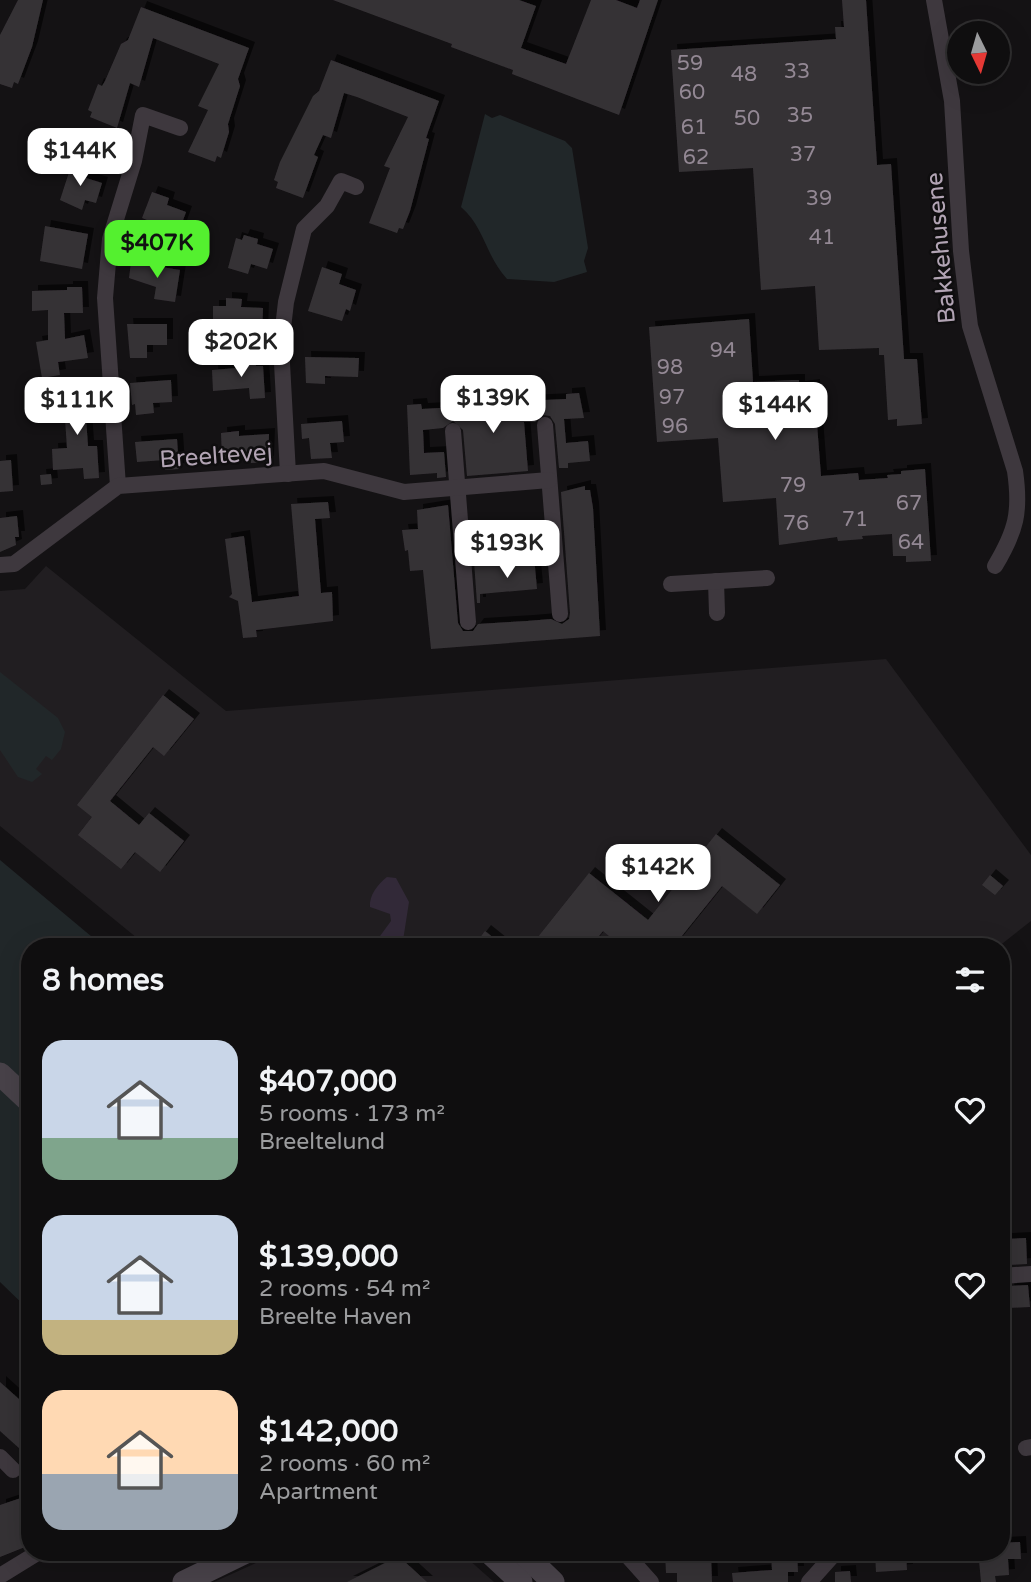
<!DOCTYPE html>
<meta charset="utf-8">
<style>
body{margin:0;font-family:"Varela Round",sans-serif;background:#181718;color:#f1f3f6;height:100vh;display:flex;flex-direction:column;font-size:26px;white-space:nowrap}
*{box-sizing:border-box;margin:0}
p{font-size:23px;color:#9b9c9e}
.icon{flex:none;width:38px;height:38px;fill:none;stroke:currentColor;stroke-width:2;stroke-linecap:round;stroke-linejoin:round}
.map{position:relative;flex:1;overflow:hidden}
.sheet{position:absolute;left:21px;top:938px;width:989px;height:623px;display:flex;flex-direction:column;background:#0f0e0f;border-radius:28px;box-shadow:0 7px 28px #0002,0 0 0 2px #2f2e2f}
.sheet>*{flex:none}
.needle{width:46px;rotate:175deg}
.fabs{position:absolute;left:947px;top:21px;display:grid;gap:14px}
.fabs a{display:grid;place-items:center;width:63px;height:63px;border-radius:50%;background:#0f0e0f;box-shadow:0 7px 28px #0002,0 0 0 2px #2f2e2f;font-size:35px}
.price{position:absolute;translate:-50% -60px;padding:0 16px;border-radius:14px;background:#fff;color:#222;font-size:23px;line-height:46px;filter:drop-shadow(0 2px 4px #0008)}
.price::after{content:'';position:absolute;left:50%;top:42px;width:21px;height:16px;margin-left:-10px;background:inherit;clip-path:polygon(0 0,100% 0,50% 100%)}
.price.active{background:#54f02f;color:#111}
ul{padding:0;list-style:none}
li{display:flex;align-items:center;gap:21px;height:175px;padding:0 21px}
li span{display:grid;place-items:center;flex:none;width:196px;height:140px;border-radius:21px;color:#555}
li>.icon{margin-inline-start:auto}
span .icon{width:84px;height:84px;fill:#fffc;stroke-width:1}
li b{font-size:30px}
h2{display:flex;justify-content:space-between;align-items:center;height:84px;padding:0 21px;font-size:30px}
.map>svg:first-child{display:block}
.built{fill:#211e21}
.green{fill:#212729}
.water{fill:#322938}
.building{fill:#363236;filter:url(#shadow)}
.lines{fill:none;stroke-linecap:round;stroke-linejoin:round}
.street{stroke:#3e383e;stroke-width:16}
.secondary{stroke:#484249;stroke-width:23}
.labels{text-anchor:middle;dominant-baseline:central;stroke-width:5;stroke-linejoin:round;paint-order:stroke}
.number-label{font-size:21px;fill:#938894}
.street-label{font-size:24px;fill:#b2a4b4;stroke:#0f0e0f}
</style>
<div class="map">
<svg width="1031" height="1582" viewBox="0 0 1031 1582">
<defs>
<filter id="shadow"><feDropShadow dx="6" dy="-6" stdDeviation="0" flood-color="#0009"/></filter>
</defs>
<rect width="100%" height="100%" fill="#141214"/>
<g class="built">
<path d="M46,566L226,711L886,659L1031,855V921L998,947H148L0,826V591L25,589Z"/>
<path d="M280,1552H460L494,1582H214Z"/>
</g>
<g class="green">
<path d="M485,114L492,118L500,115L565,141L572,148L588,248L584,261L587,272L554,282L507,279C485,255 485,228 461,207Z"/>
<path d="M0,672L58,718L65,732L61,749L52,760L46,756L36,769L42,774L32,782L18,777L0,750Z"/>
<path d="M0,860L104,947H30V1311L0,1282Z"/>
</g>
<path class="water" d="M387,877L396,878L409,902L402,947H372L391,921L390,914L370,907C369,895 378,884 387,877Z"/>
<g class="building">
<path d="M18,0H43L32,47L18,84L14,82L12,88L0,84V35Z"/>
<path d="M333,0H519L536,6L521,48L566,64L591,0H616L637,8L640,0H658L619,115L512,74L513,70L451,47L452,44Z"/>
<path d="M842,0H866L877,165L891,164L904,359H917L922,424L897,426V419L888,420L884,355H879V348L819,350L815,286L761,290L753,168L679,172L671,50L836,39L835,27H844Z"/>
<path d="M141,7L249,48L238,79L240,86L228,124L229,132L221,158L217,156L215,162L188,152L208,110L198,106L219,64L153,38L139,87L130,83L117,128L90,117L92,112L88,110L98,84L102,86L105,81L121,44L128,40Z"/>
<path d="M331,60L439,101L428,132L426,138L429,139L410,211L403,229L399,228L397,233L369,223L390,168L384,166L408,117L357,97L344,93L331,138L323,135L314,155L318,157L303,198L276,188L278,182L274,180L280,162L313,96L319,91Z"/>
<path d="M72,163L89,168L86,178L102,183L96,203L85,200L82,210L60,200Z"/>
<path d="M152,192L169,198L167,205L186,212L175,243L158,236L162,226L142,218Z"/>
<path d="M45,226L88,234L82,269L40,261Z"/>
<path d="M244,235L258,239L257,244L273,249L267,269L251,264L248,274L228,268L236,238L242,240Z"/>
<path d="M131,262L180,270L175,302L154,299L156,287L129,278Z"/>
<path d="M322,267L342,274L339,284L356,290L350,311L346,309L342,321L308,311Z"/>
<path d="M67,287H82L83,313H64L65,339L84,335L88,358L58,362L60,375L42,378L36,342L48,340V310L32,311V291L67,290Z"/>
<path d="M226,298L242,299L241,307L263,308L262,336L213,333V306H226Z"/>
<path d="M749,319L753,382L792,380H799V387L814,385L821,476L858,473L859,480L888,478L887,475L901,474V471L925,469L931,561L906,562V556H893L892,534L862,536L863,539L838,541L837,537L779,545L776,498L723,502L718,438L657,442L649,327Z"/>
<path d="M127,324H167V345H147V358H130Z"/>
<path d="M305,357L359,358L358,377L325,376V384L306,383Z"/>
<path d="M255,362L256,366H263L265,398L250,399L249,388L213,391L212,370L237,368V363Z"/>
<path d="M171,380L172,402L153,403L154,413L136,415L135,404L132,405L130,383Z"/>
<path d="M579,393L584,418L564,419L566,443L588,441L590,461L568,463V468H559L555,424L550,416L543,415L535,422H524L528,471L467,476L463,430L453,421L443,428L423,430L424,453L444,452L446,477L437,478V473L410,475L407,405L421,404L422,409L457,407V404L566,399V394Z"/>
<path d="M94,396L95,417L86,418L88,446H97L99,478L84,479L83,468L53,470L52,449L67,448L65,419L58,420L56,399Z"/>
<path d="M342,421L344,442L330,443L332,458L311,459L309,438L302,439L301,424Z"/>
<path d="M239,431V436L269,434L268,462L251,463L250,457L222,459L221,433Z"/>
<path d="M177,439L179,469L165,470V460L137,462L135,442Z"/>
<path d="M11,460L13,491L0,492V461Z"/>
<path d="M51,474L52,484L41,485L40,475Z"/>
<path d="M585,486V490H590L593,508L600,636L431,649L423,570L410,571L408,550L405,551L402,530L418,529L417,510L448,505L458,623L463,631H473L478,624L527,621L551,619L562,624L569,619L570,613L561,492Z"/>
<path d="M328,502L330,518L315,519L321,593L332,592L333,621L256,630L257,637L243,638L238,601L229,597L232,594L225,539L244,536L252,602L299,596L291,504Z"/>
<path d="M17,516L19,537H15L16,545L0,552V518Z"/>
<path d="M534,557L537,589L480,594V603H477L474,561Z"/>
<path d="M163,695L194,719L164,756L153,747L110,801L139,825L149,813L184,841L160,872L135,852L121,869L78,835L92,817L77,805Z"/>
<path d="M716,834L780,885L757,914L722,886L673,947H622L603,931L590,947H530L589,873L648,920Z"/>
<path d="M990,875L1003,886L995,895L982,885Z"/>
<path d="M485,931L505,947H473Z"/>
<path d="M1026,1238L1027,1264L1007,1265L1005,1239Z"/>
<path d="M1028,1285L1030,1307L1009,1308L1008,1286Z"/>
<path d="M0,1382L30,1409V1458L0,1431Z"/>
<path d="M27,1496L30,1545L0,1557V1505Z"/>
<path d="M1020,1542L1021,1559H1008L1009,1575L995,1576L996,1582H981L979,1560L993,1559V1552H1001V1543Z"/>
<path d="M665,1552H681V1558L711,1556L712,1582H677V1573H666Z"/>
<path d="M797,1552L798,1572H788V1582H733L732,1573L772,1570L771,1554Z"/>
<path d="M875,1552L906,1555L907,1570L876,1572Z"/>
<path d="M397,1560L405,1562L427,1582H347L385,1563Z"/>
<path d="M850,1571L851,1582H835V1572Z"/>
</g>
<g class="lines">
<g class="street">
<path d="M934,0L952,101L961,251L970,326L1015,471C1021,512 1016,531 995,566"/>
<path d="M545,425L560,614"/>
<path d="M453,431L468,622"/>
<path d="M288,474L281,345L286,302L304,229L327,206L341,181L356,187"/>
<path d="M118,486L105,298L110,239L134,161L143,115L180,128"/>
<path d="M462,549L554,542"/>
<path d="M0,565L14,564L118,486L324,471L404,492L549,480"/>
<path d="M716,581L717,613"/>
<path d="M671,584L767,578"/>
<path d="M1001,1276L1031,1274"/>
<path d="M1026,1448L1031,1447"/>
<path d="M0,1457L13,1470"/>
<path d="M624,1552L651,1582"/>
<path d="M0,1576L39,1552"/>
<path d="M809,1582L836,1552"/>
</g>
<g class="secondary">
<path d="M0,1074L30,1102"/>
<path d="M489,1552L521,1582"/>
<path d="M522,1552L553,1582"/>
<path d="M184,1582L246,1552"/>
</g>
</g>
<g class="labels">
<g class="number-label">
<text x="690" y="63">59</text>
<text x="797" y="71">33</text>
<text x="744" y="74">48</text>
<text x="692" y="92">60</text>
<text x="800" y="115">35</text>
<text x="747" y="118">50</text>
<text x="694" y="127">61</text>
<text x="803" y="154">37</text>
<text x="696" y="157">62</text>
<text x="819" y="198">39</text>
<text x="822" y="237">41</text>
<text x="723" y="350">94</text>
<text x="670" y="367">98</text>
<text x="672" y="397">97</text>
<text x="675" y="426">96</text>
<text x="793" y="485">79</text>
<text x="909" y="503">67</text>
<text x="855" y="519">71</text>
<text x="796" y="523">76</text>
<text x="911" y="542">64</text>
</g>
<g class="street-label">
<text transform="translate(941 248) rotate(-95)">Bakkehusene</text>
<text transform="translate(216 456) rotate(-4)">Breeltevej</text>
</g>
</g>
</svg>
<div class="fabs">
<a><svg class="needle" viewBox="-14 -14 28 28"><path d="M0-13l5 13h-10z" fill="#e53935"/><path d="M0 13l5-13h-10z" fill="#9b9c9e"/></svg></a>
</div>
<b class="price" style="left:80px;top:188px">$144K</b>
<b class="price active" style="left:157px;top:280px">$407K</b>
<b class="price" style="left:241px;top:379px">$202K</b>
<b class="price" style="left:493px;top:435px">$139K</b>
<b class="price" style="left:77px;top:437px">$111K</b>
<b class="price" style="left:775px;top:442px">$144K</b>
<b class="price" style="left:507px;top:580px">$193K</b>
<b class="price" style="left:658px;top:904px">$142K</b>
<section class="sheet">
<h2>8 homes<svg class="icon" aria-label="filters" viewBox="0 0 24 24"><path d="M4 7h16M4 17h16"/><circle cx="9" cy="7" r="2"/><circle cx="15" cy="17" r="2"/></svg></h2>
<ul>
<li><span style="background:linear-gradient(#c9d6e8 70%,#7fa58c 0)"><svg class="icon" aria-label="home" viewBox="0 0 24 24"><path d="M3 11l9-7 9 7M6 9v11h12V9"/></svg></span><div><b>$407,000</b><p>5 rooms · 173 m²</p><p>Breeltelund</p></div><svg class="icon" aria-label="heart" viewBox="0 0 24 24"><path d="M12 20l-8-8c-3-5 5-10 8-4 3-6 11-1 8 4z"/></svg></li>
<li><span style="background:linear-gradient(#c9d6e8 75%,#c2b280 0)"><svg class="icon" aria-label="home" viewBox="0 0 24 24"><path d="M3 11l9-7 9 7M6 9v11h12V9"/></svg></span><div><b>$139,000</b><p>2 rooms · 54 m²</p><p>Breelte Haven</p></div><svg class="icon" aria-label="heart" viewBox="0 0 24 24"><path d="M12 20l-8-8c-3-5 5-10 8-4 3-6 11-1 8 4z"/></svg></li>
<li><span style="background:linear-gradient(#ffd9b3 60%,#9aa5b1 0)"><svg class="icon" aria-label="home" viewBox="0 0 24 24"><path d="M3 11l9-7 9 7M6 9v11h12V9"/></svg></span><div><b>$142,000</b><p>2 rooms · 60 m²</p><p>Apartment</p></div><svg class="icon" aria-label="heart" viewBox="0 0 24 24"><path d="M12 20l-8-8c-3-5 5-10 8-4 3-6 11-1 8 4z"/></svg></li>
</ul>
</section>
</div>
